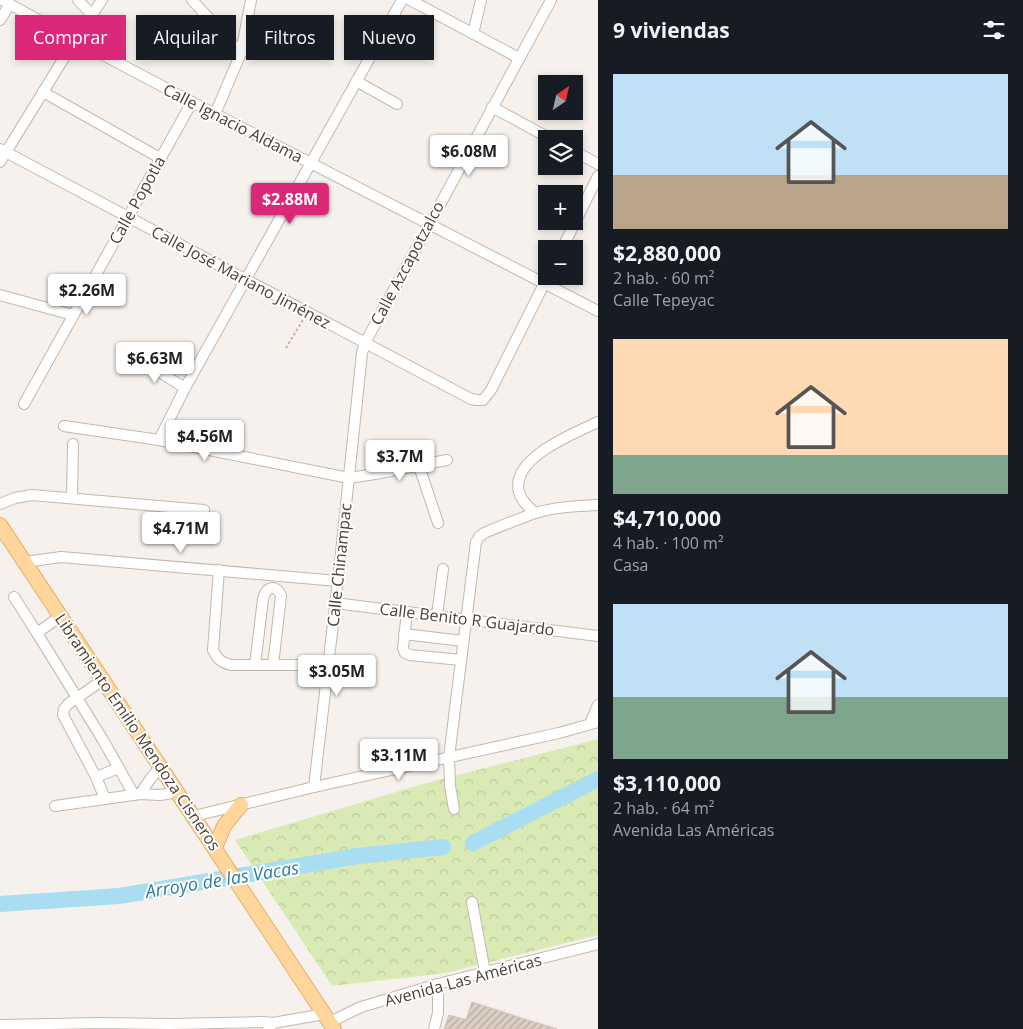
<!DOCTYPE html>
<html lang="es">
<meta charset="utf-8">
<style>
body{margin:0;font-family:"Open Sans",sans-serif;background:#242831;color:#f1f3f6;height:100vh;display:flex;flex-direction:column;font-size:19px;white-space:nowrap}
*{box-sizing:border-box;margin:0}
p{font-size:16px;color:#9ea1a6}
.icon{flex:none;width:28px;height:28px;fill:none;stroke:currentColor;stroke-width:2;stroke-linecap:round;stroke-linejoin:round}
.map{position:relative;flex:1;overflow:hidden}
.details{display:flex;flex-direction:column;background:#171b24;width:425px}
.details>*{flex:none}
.guide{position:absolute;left:15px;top:15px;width:475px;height:45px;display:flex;gap:10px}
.needle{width:32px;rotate:34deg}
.buttons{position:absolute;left:538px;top:75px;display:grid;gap:10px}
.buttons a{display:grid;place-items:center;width:45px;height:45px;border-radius:0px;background:#171b24;box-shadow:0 2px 8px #0003;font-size:25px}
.price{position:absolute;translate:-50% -42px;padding:0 11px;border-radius:5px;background:#fff;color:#222;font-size:16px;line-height:32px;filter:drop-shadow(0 1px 2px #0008)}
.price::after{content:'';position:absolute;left:50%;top:30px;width:15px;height:11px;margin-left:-8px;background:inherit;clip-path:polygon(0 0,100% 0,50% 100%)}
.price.current{background:#db2777;color:#fff}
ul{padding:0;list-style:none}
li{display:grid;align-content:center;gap:10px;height:265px;padding:0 15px}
li span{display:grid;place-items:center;height:155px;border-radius:0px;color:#555}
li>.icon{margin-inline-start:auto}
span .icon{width:90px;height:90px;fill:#fffc;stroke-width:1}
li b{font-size:21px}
h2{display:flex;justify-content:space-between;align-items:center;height:60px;padding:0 15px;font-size:21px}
.pill{padding:0 18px;border-radius:0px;background:#171b24;box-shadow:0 2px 8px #0003;font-size:18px;line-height:45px}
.pill.current{background:#db2777;color:#fff}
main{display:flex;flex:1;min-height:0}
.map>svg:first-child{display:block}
.park{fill:url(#park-crowns)}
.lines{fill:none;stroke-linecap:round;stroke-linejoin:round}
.river{stroke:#a9ddf1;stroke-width:16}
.building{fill:url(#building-hatch);stroke:#d3c3b4;filter:url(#shadow)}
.minor-casing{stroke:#c2b8ae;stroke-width:12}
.major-casing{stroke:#e5b16a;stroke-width:16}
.path{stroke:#c4b29f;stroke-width:2;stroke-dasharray:2.5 2.5;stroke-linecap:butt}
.minor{stroke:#fff;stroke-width:10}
.major{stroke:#fed69c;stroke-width:14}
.labels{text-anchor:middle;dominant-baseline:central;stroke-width:4;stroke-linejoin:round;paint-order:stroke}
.street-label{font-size:16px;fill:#4b4139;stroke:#fff}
.water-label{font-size:18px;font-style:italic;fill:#2b7da0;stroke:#fff}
</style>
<main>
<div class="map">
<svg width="598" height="1029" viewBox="0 0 598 1029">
<defs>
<pattern id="park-crowns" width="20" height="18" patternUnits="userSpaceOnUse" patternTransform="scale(1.25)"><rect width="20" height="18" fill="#d9eab5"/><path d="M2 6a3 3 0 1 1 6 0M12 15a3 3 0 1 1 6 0" fill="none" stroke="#bcca9c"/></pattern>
<pattern id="building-hatch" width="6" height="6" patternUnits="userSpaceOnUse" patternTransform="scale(1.25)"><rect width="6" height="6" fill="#dbcfc4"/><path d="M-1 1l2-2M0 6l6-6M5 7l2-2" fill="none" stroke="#b4aaa0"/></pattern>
<filter id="shadow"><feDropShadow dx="2" dy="3.5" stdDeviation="2.5" flood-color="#0004"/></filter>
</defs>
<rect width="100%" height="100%" fill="#f6f1ec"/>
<path class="park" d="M598,739V935L446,973L332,986L235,840L423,784Z"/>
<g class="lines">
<g class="river">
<path d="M473,843L598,779"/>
<path d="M0,904L119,896L358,856L443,847"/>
</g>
</g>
<path class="building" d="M472,1002L524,1019L557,1029H444L449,1015L466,1020Z"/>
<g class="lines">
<g class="minor-casing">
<g id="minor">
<path d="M2,0L75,40L192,102L598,311"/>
<path d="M78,0L92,15"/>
<path d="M192,0L241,53"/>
<path d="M410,0L519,58"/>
<path d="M0,20L10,4"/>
<path d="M473,34L481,0"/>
<path d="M356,81L397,104"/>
<path d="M43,92L160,158"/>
<path d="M492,107L551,139"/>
<path d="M215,114L241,53L251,0"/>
<path d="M0,149C157,232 314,316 471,399L477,400H483L491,390L548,276"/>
<path d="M574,151L598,164"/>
<path d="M0,162L75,40L102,0"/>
<path d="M562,249L598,176"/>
<path d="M0,295L73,315"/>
<path d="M139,359L185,388"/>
<path d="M24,404L192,102"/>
<path d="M64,426L159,440L349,478L375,474L447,460"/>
<path d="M159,440L185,388L402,0"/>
<path d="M419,466L438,523"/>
<path d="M72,498L73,444"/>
<path d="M0,504L15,498L32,495L204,510"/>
<path d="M535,513C529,507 521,501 519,492C510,458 575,433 598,422"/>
<path d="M25,562L61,557L338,581"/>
<path d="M219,570L213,650C217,659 221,662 231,665H328"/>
<path d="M14,597L37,633L61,616"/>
<path d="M335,603L598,636"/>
<path d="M407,612L403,648L405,653L410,655L461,660"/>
<path d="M437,616L443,569"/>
<path d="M37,633L103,740L134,795"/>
<path d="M404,634L463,641"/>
<path d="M255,665L263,599C266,587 276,583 281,596L273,665"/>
<path d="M103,680L68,704L64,709L63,715L96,777L119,768"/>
<path d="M590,724L598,705"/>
<path d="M96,777L105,799"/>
<path d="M314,787L338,581L362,353L365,343L551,0"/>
<path d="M140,794L151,778L161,766"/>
<path d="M55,806L140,794L160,795L178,792"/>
<path d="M454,809L450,786L449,757L476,542L479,537L484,533C501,526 518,519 535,513C556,507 577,506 598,505"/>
<path d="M194,816L314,787L559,733L598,722"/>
<path d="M472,902L485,972"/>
<path d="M330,1022L361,1007L438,984L598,944"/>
<path d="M273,1023L324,1014"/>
<path d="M0,1025L99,1023L171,1024L263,1022L273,1023L268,1029"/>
<path d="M434,1029L438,1013V984"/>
</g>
</g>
<g class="major-casing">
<g id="major">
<path d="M0,525L334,1029"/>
<path d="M215,848L224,826L241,805"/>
</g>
</g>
<path class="path" d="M286,348L303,320"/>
<use href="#minor" class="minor"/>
<use href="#major" class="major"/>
</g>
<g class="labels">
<g class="street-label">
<text transform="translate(233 123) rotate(27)">Calle Ignacio Aldama</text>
<text transform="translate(137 200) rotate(-61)">Calle Popotla</text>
<text transform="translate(407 263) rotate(-62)">Calle Azcapotzalco</text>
<text transform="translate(241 277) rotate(28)">Calle José Mariano Jiménez</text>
<text transform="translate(339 565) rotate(-84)">Calle Chinampac</text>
<text transform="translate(467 619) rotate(7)">Calle Benito R Guajardo</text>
<text transform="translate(138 732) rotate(56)">Libramiento Emilio Mendoza Cisneros</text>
<text transform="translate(463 980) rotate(-15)">Avenida Las Américas</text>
</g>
<g class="water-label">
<text transform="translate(222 879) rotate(-9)">Arroyo de las Vacas</text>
</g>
</g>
</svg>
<div class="buttons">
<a><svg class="needle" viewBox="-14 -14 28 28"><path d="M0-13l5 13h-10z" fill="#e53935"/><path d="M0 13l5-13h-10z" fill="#9ea1a6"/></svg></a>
<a><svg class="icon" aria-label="layers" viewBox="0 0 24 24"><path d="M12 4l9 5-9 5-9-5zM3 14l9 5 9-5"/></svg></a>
<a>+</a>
<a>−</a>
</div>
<b class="price" style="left:469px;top:177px">$6.08M</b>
<b class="price current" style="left:290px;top:225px">$2.88M</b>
<b class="price" style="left:87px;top:316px">$2.26M</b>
<b class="price" style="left:155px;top:384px">$6.63M</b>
<b class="price" style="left:205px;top:462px">$4.56M</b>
<b class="price" style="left:400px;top:482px">$3.7M</b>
<b class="price" style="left:181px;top:554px">$4.71M</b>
<b class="price" style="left:337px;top:697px">$3.05M</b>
<b class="price" style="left:399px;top:781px">$3.11M</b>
<div class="guide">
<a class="pill current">Comprar</a>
<a class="pill">Alquilar</a>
<a class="pill">Filtros</a>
<a class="pill">Nuevo</a>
</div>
</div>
<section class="details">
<h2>9 viviendas<svg class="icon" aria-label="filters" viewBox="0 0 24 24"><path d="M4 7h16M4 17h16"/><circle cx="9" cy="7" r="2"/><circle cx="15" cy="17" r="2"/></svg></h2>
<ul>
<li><span style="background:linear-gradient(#bfe0f5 65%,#b9a48a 0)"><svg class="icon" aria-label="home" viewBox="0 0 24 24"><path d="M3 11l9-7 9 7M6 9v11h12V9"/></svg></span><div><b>$2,880,000</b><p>2 hab. · 60 m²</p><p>Calle Tepeyac</p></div></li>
<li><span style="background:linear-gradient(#ffd9b3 75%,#7fa58c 0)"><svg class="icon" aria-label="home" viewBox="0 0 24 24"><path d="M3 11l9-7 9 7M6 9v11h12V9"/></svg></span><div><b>$4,710,000</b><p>4 hab. · 100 m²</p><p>Casa</p></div></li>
<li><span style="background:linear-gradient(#bfe0f5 60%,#7fa58c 0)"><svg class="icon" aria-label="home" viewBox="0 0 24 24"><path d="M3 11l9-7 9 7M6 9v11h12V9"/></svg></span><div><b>$3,110,000</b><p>2 hab. · 64 m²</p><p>Avenida Las Américas</p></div></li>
</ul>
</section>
</main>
